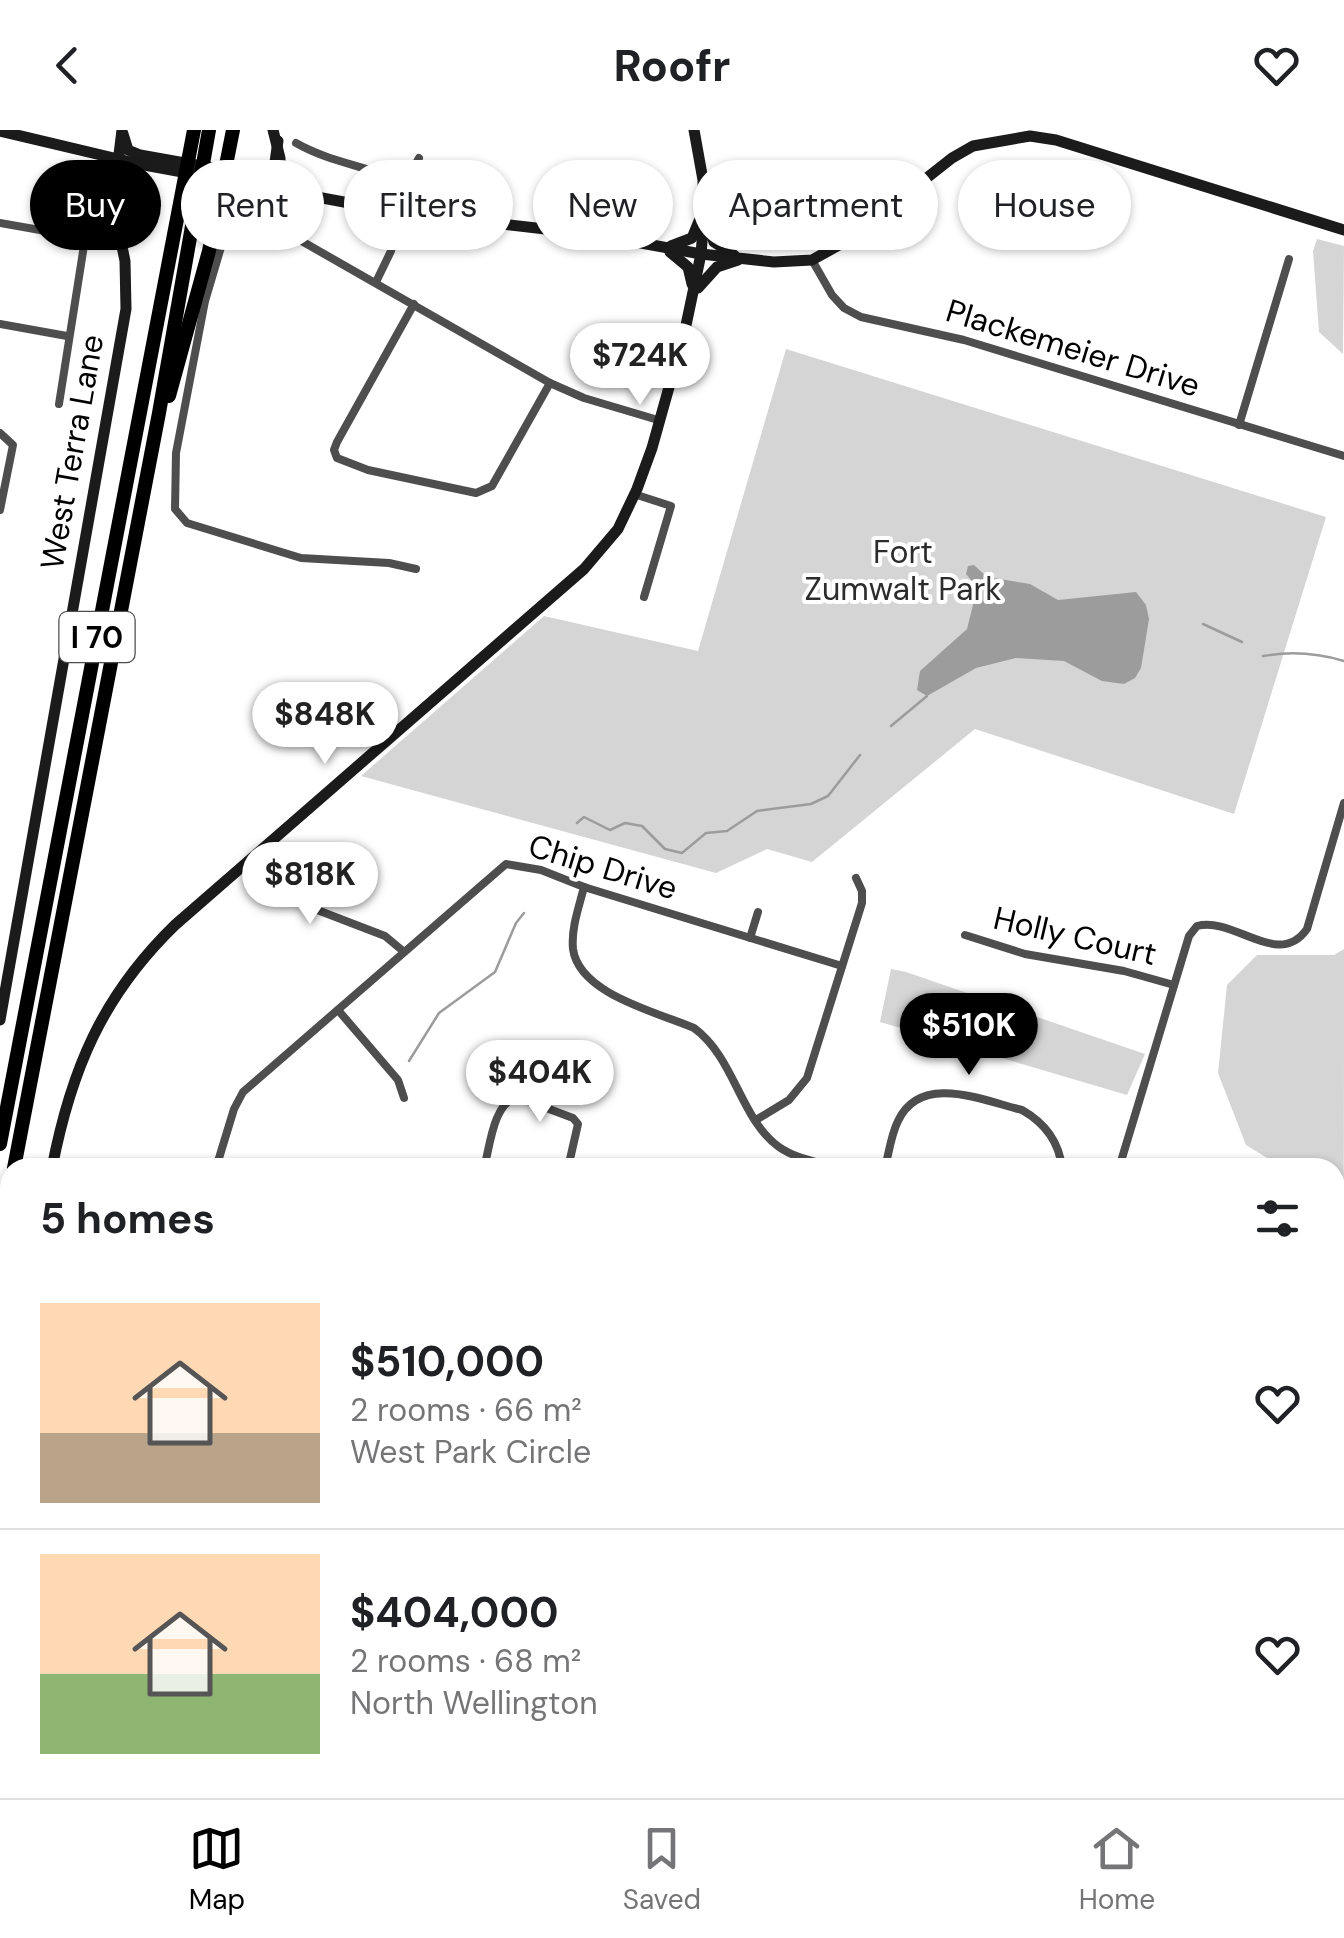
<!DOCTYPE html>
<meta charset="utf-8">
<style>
body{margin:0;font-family:"DM Sans",sans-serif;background:#f6f6f6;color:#202124;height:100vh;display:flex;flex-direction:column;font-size:38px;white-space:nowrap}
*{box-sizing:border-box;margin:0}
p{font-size:32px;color:#757577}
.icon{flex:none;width:55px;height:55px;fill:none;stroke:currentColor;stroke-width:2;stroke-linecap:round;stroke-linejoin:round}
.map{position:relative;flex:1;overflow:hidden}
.details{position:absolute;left:0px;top:1028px;width:1345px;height:642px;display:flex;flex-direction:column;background:#fff;border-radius:30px 30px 0 0;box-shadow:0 2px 8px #0004}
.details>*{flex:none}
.banner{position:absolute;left:30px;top:30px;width:1285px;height:90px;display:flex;gap:20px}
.price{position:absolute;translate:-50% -85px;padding:0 22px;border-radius:35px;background:#fff;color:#222;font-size:32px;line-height:65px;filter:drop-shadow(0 2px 5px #0008)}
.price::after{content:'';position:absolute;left:50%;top:60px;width:30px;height:22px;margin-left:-15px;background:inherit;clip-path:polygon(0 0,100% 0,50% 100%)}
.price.current{background:#000;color:#fff}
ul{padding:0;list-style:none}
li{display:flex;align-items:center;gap:30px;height:250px;padding:0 40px}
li+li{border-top:2px solid #e0e0e0}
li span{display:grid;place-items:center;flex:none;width:280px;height:200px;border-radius:0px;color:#555}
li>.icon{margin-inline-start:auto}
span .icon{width:120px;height:120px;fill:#fffc;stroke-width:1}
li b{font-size:42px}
h2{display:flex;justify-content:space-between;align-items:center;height:120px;padding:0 40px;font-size:42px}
.pill{padding:0 35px;border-radius:45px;background:#fff;box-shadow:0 2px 8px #0004;font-size:35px;line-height:90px}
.pill.current{background:#000;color:#fff}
header{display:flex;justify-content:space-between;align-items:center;height:130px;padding:0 40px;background:#fff;font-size:45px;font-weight:700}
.tab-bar{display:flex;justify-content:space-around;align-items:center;height:140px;border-top:2px solid #e0e0e0;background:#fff;font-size:28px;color:#757577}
.tab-bar a{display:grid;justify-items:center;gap:5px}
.tab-bar .current{color:#000}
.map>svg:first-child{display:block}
.green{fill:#d5d5d5}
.water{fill:#9c9c9c}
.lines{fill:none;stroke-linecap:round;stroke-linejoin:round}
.stream{stroke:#9c9c9c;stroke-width:2.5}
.street{stroke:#4e4e4e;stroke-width:8}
.secondary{stroke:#1b1b1b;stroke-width:11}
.highway{stroke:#000;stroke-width:14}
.labels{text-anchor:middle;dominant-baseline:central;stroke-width:8;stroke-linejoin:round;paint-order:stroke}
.shield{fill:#fff;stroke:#4c4c4c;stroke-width:2.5}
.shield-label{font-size:30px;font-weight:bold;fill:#000}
.street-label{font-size:32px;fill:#000;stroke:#fff}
.park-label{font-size:32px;fill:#2c2c2c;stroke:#fff}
</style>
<header><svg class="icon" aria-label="back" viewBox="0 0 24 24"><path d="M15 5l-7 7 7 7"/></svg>Roofr<svg class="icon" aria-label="heart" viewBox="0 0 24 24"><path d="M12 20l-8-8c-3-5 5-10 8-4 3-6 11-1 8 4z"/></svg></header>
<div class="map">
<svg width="1344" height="1668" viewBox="0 0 1344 1668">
<rect width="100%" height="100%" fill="#fff"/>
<g class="green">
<path d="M1317,109L1344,116L1343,224L1319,202L1313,121Z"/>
<path d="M786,219L1326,387L1234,684L975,599L812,732L767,719L716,743L361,646L544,486L698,521Z"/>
<path d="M1344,819C1344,991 1344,1165 1341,1335C1340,1388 1344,1442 1335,1493V1038L1282,1037L1246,1015L1218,943L1227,855L1257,825H1334Z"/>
<path d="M891,839L906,842L1145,924L1127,965L880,892Z"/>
<path d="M1139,1660H1315L1314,1668H1161Z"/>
</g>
<path class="water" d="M974,435L987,447L1030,454L1058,470L1136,462L1146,475L1149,489L1141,538L1135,548L1124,554L1102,551L1064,531L1016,528L976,538L927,566L917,560L920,541L967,499L974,471L975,455L966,444L968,436Z"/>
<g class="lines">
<g class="stream">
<path d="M1203,494L1242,512"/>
<path d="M1263,526C1291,521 1317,523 1344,531"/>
<path d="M891,596L927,566"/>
<path d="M577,693L584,687L610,700L625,693L642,696L665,719L682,723L706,703L727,701L757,681L811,674L828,666L860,625"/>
<path d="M409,931L439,883L495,842L516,793L524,783"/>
<path d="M1335,1211L1344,1203"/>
<path d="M1335,1232L1344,1243"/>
<path d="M1335,1307L1344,1301"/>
<path d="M1335,1405L1343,1428L1335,1446"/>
<path d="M752,1660L770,1668"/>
<path d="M390,1667L393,1660"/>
<path d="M1288,1668V1660"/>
</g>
<g class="street">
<path d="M296,13C331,33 369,36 404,53"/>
<path d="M0,93L85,108"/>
<path d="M812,130L832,165L844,178L861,187L964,210L1344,326"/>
<path d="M376,152L391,121L403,58L419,28"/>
<path d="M414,174L337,312L334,320L337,328L368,340L476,363L492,356L550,253"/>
<path d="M0,194L67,206"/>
<path d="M59,274L91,71"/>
<path d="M1239,295L1289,129"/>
<path d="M0,303L13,315L0,380"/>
<path d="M634,364L671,376L644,467"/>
<path d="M416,439L389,433L301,428L187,393L175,379L176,323L205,171L227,97C237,85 248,84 263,89L550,253L584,268L658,290"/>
<path d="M257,724L312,778L385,806L403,821"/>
<path d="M584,757C579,777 571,798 573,819C579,864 657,882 694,898C735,928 740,989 779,1017C796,1029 818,1032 838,1038"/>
<path d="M965,805L1025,824L1124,841L1174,855"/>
<path d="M750,808L758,782"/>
<path d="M338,880L398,950L404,968"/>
<path d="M756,990L789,970L807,948L862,773V761L856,748"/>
<path d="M173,1036L179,1038"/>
<path d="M216,1038L234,979L243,962L506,734L541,740L584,757L842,836"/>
<path d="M484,1038C490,1017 493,973 517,967L573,988L578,994L568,1038"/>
<path d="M885,1038C889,1022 891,1005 898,991C921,942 984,971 1022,980C1045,993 1059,1011 1062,1038"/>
<path d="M1119,1038L1189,806L1197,796C1235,786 1278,840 1307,799L1344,673"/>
<path d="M0,1568L10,1571"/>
<path d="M273,1660L298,1668"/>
<path d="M981,1660L987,1668"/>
<path d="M327,1668L329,1660"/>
<path d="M1111,1668L1113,1660"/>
</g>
<g class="secondary">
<path d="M273,0L280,28V59"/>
<path d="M0,1L139,34L398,82L597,105L701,124L774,132L812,130L848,110L952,28L973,16L1030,6L1056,10L1344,100"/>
<path d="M123,4L128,20L140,25L264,47L274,39L278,11"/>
<path d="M707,91L714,112L734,125"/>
<path d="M671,116L692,108L699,91"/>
<path d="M670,122L688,137L692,154"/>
<path d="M698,158L717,137L738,130"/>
<path d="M0,890L126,179L125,131L113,73L122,0"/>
<path d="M52,1038C71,940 102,866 175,795L584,439L618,399L637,359L652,318L685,200L701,124L704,87L703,50L694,0"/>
<path d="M0,1310L10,1261"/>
</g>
<g class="highway">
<path d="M169,266L209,121L233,0"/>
<path d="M0,1014L194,0"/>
<path d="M14,1038L159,283L209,0"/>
<path d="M0,1110L10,1058"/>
</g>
</g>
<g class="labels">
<rect class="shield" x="59.5" y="482" width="75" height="50" rx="8"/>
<g class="shield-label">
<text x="97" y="507">I 70</text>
</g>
<g class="street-label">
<text transform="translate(1073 218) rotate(17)">Plackemeier Drive</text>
<text transform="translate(72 322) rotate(-80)">West Terra Lane</text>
<text transform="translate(603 737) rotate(17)">Chip Drive</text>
<text transform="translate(1075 806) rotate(13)">Holly Court</text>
</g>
<g class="park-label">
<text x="903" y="422">Fort<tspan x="903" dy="37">Zumwalt Park</tspan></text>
</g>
</g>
</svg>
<b class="price" style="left:640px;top:278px">$724K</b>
<b class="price" style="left:325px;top:637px">$848K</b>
<b class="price" style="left:310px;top:797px">$818K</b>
<b class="price current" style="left:969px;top:948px">$510K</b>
<b class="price" style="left:540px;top:995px">$404K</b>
<div class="banner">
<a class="pill current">Buy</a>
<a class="pill">Rent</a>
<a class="pill">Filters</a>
<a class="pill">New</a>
<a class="pill">Apartment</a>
<a class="pill">House</a>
</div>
<section class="details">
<h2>5 homes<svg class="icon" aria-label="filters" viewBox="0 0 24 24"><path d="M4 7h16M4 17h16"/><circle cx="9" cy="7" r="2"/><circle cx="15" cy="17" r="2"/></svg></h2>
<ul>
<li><span style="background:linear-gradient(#ffd9b3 65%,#b9a48a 0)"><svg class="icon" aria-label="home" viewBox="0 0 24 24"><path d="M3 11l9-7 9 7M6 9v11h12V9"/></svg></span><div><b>$510,000</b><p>2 rooms · 66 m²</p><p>West Park Circle</p></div><svg class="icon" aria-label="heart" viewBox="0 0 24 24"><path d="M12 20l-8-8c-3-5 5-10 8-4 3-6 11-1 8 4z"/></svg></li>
<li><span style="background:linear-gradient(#ffd9b3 60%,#8fb573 0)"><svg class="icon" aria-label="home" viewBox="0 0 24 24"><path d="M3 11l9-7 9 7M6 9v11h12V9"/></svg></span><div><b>$404,000</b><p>2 rooms · 68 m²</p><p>North Wellington</p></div><svg class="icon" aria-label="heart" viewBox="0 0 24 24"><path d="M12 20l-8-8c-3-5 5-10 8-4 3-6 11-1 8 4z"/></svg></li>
</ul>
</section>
</div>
<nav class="tab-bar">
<a class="current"><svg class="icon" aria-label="map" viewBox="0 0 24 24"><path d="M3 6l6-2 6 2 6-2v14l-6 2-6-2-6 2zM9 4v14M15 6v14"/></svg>Map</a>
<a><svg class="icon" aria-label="saved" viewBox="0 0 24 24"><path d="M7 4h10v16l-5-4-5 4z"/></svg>Saved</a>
<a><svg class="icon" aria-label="home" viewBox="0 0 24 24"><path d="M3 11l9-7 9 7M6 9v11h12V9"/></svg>Home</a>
</nav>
